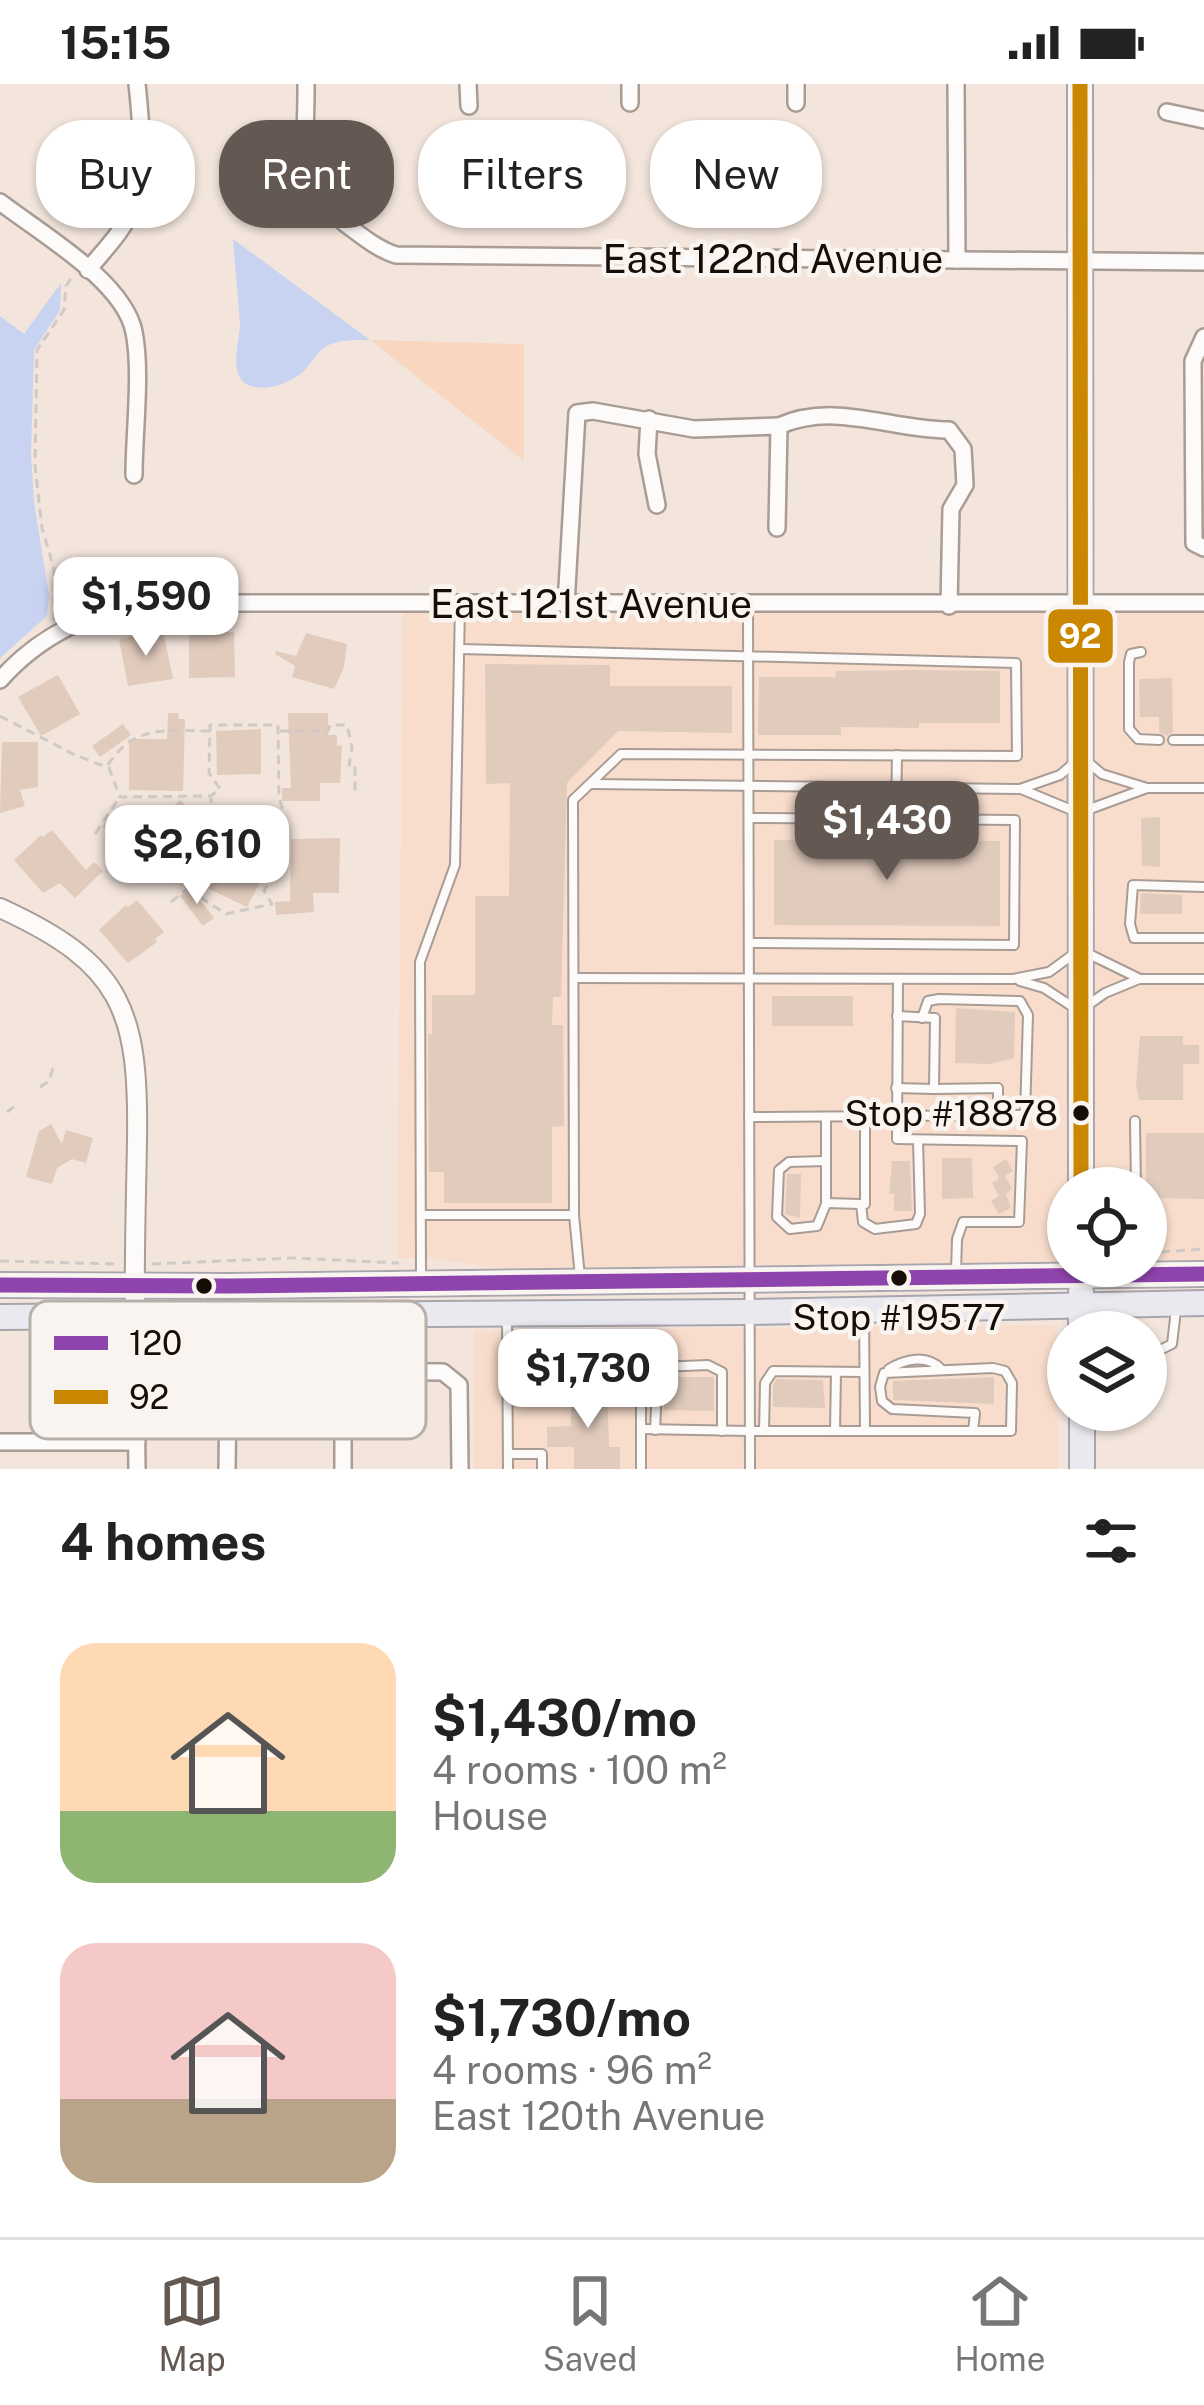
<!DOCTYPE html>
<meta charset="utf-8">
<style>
body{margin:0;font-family:"Public Sans",sans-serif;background:#f2f2f2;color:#222;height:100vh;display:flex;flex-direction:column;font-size:45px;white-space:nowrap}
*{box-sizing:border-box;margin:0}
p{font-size:39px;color:#767676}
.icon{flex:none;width:66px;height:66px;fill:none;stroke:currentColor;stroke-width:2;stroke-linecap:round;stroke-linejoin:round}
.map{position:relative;height:1385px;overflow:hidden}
.details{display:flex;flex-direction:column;background:#fff;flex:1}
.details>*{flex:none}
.banner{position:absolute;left:36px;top:36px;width:1134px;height:108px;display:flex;gap:24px}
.fabs{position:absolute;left:1047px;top:1083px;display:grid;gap:24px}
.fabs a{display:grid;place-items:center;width:120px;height:120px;border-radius:50%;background:#fff;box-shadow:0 3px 9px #0004;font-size:60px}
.price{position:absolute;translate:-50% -102px;padding:0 27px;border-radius:24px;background:#fff;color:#222;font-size:39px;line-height:78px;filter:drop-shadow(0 3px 6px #0008)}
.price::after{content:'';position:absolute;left:50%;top:72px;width:36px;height:27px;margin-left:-18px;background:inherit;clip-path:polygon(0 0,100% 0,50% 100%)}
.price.selected{background:#645952;color:#fff}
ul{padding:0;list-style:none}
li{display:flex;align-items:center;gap:36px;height:300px;padding:0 60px}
li span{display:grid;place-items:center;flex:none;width:336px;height:240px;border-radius:36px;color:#555}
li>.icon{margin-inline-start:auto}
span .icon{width:144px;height:144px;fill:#fffc;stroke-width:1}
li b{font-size:51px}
h2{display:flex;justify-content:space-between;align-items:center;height:144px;padding:0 60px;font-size:51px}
.tag{padding:0 42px;border-radius:48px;background:#fff;box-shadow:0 3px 9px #0004;font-size:42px;line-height:108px}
.tag.selected{background:#645952;color:#fff}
.status{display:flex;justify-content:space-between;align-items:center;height:84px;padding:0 60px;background:#fff;direction:ltr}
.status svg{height:33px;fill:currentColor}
.tab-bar{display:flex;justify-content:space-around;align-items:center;height:168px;border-top:3px solid #e0e0e0;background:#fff;font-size:33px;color:#767676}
.tab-bar a{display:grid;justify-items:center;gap:6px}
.tab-bar .selected{color:#645952}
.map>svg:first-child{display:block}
.built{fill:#f8ddcc;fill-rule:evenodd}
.green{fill:#f8d6c0}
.water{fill:#c8d3f2}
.building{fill:#e1cbbd}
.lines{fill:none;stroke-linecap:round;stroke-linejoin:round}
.service-casing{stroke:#a89c95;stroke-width:12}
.minor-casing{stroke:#a89c95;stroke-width:20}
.tertiary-casing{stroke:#a89c95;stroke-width:22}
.primary-casing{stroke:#a8a6ad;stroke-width:28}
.path{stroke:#cfcac7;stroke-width:3;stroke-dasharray:9 6;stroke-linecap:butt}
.service{stroke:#fdfbfa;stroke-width:8}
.minor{stroke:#fdfbfa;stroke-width:15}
.tertiary{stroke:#fdfbfa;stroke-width:18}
.primary{stroke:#e9e9ef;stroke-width:24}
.bus-1-casing{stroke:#faf4f0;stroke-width:24}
.bus-2-casing{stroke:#faf4f0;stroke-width:24}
.bus-1{stroke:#8e44ad;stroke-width:15}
.bus-2{stroke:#ca8701;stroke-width:15}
.bus-dot{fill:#170d07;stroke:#faf4f0;stroke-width:4.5}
.labels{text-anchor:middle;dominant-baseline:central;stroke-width:9;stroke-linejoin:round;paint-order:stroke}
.bus-label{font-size:36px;fill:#170d07;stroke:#faf4f0;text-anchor:end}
.street-label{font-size:39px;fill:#170d07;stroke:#faf4f0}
.key{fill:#faf4f0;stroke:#b6afaa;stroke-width:3}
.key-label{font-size:33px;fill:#170d07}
.line-badge{stroke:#faf4f0;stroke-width:4.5}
.badge-label{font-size:33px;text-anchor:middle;font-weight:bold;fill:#fff}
</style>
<div class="status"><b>15:15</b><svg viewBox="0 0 49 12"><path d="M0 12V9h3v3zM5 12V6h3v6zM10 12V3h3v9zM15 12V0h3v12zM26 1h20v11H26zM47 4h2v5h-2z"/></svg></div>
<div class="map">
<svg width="1204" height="1385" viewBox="0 0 1204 1385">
<rect width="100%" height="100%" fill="#f3e5dc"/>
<g class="built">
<path d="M403,519H1204V1190L580,1196L427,1174H397ZM1068,1104H1146V1182H1068Z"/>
<path d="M1057,1241L1058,1385H474V1247Z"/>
</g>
<path class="green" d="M370,256L524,260V377Z"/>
<g class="water">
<path d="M233,155L370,256C352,256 330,255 318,269C312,277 307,285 299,291C288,299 270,306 255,303C225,297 240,260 240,239C238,211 235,183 233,155Z"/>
<path d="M61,199L60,226L34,266L31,370L34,419L49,511L47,532L0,574V232L24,250Z"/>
</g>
<g class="building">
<path d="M163,547L173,595L128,602L119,555Z"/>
<path d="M234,548L235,593L189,594V549Z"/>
<path d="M306,549L347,560L344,583L334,605L292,593L295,582L275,570L276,567L296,572Z"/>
<path d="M485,580L610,581V602H732V649L618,647L567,699L561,913H553L552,941H563L564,1042L552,1043V1119H444V1088H429L428,950H432V911H475V812H509L510,699L486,700Z"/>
<path d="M914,586L1000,587V639H919V644L841,643V651H758L759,593H835L836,587Z"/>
<path d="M58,591L80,630L41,652L18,613Z"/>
<path d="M1172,594L1173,648L1166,652L1159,648V633H1140L1139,595Z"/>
<path d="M168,629H178L179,635H185L183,707L129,706V655H167Z"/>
<path d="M288,629H328V651H337V662L342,661L340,699H320V717H282V704H291Z"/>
<path d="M123,640L131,651L100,673L92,662Z"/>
<path d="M261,645V690L217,691L216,647Z"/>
<path d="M2,658H38V703L20,706L25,722L0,729Z"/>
<path d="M180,716L212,749L190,775L188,773L176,783L143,749Z"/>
<path d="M110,733L141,755L134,765L102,743Z"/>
<path d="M1160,733V783L1142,782L1141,734Z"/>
<path d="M52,746L86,786L94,778L103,787L75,814L60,799L43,809L14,776L41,751L43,753Z"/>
<path d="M340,754L339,809H313L314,828L276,831L275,818L290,817L291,755Z"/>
<path d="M774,756L1000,757V842L774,841Z"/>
<path d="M230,762L269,780L247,823L209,805L221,770L225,772Z"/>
<path d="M191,804L214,834L203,842L180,812Z"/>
<path d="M1141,809L1182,811V830H1140Z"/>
<path d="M137,816L164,848L155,855L157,858L128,879L99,846L126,821L128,823Z"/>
<rect x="772" y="912" width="81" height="30"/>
<path d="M956,924L1015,928L1014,974L989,980L955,979Z"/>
<path d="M1140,952H1183V961H1199V980H1183V1016H1139L1136,1002Z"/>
<path d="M51,1040L62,1060L66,1046L93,1054L86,1079L72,1075L57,1084L52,1100L26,1093L39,1047Z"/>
<path d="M1146,1049H1204V1115L1146,1114Z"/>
<path d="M942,1074H972L973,1114L942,1115Z"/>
<path d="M1006,1075L1013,1087L1005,1092L1012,1104L1006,1110L1011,1124L999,1130L991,1117L999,1112L992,1099L999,1094L993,1083Z"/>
<path d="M892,1077H910L912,1127H894V1110H889Z"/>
<path d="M787,1090H801L800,1134L785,1130Z"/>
<path d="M666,1293H714V1327L664,1326Z"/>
<path d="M994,1293V1320L893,1316V1297Z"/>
<path d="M777,1295L823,1296L825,1324L773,1323V1301Z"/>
<path d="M571,1303H607L609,1363H620V1385H574V1363H547V1343L571,1342Z"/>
</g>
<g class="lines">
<g class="service-casing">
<g id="service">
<path d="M748,522L750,1385"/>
<path d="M460,565L1016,579L1017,672L621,670L573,716L574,1131L580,1193"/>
<path d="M1141,568L1131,570L1129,578V645L1138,655L1159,656"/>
<path d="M1173,656H1202"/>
<path d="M1089,679L1102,690L1147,704"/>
<path d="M591,700L1020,705L1060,691L1074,679"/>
<path d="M1021,705L1074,727"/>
<path d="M1087,726L1147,704H1204"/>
<path d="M749,734L1015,736L1014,861L749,859"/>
<path d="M896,735L897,671"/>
<path d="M1204,803L1133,801L1130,840L1134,854H1204"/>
<path d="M1087,869L1140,895H1204"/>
<path d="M574,894L1013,895L1049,888L1075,869"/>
<path d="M898,895L897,1055L1022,1057L1019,1138H963L957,1155L956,1188"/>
<path d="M1020,897L1044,904L1076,925"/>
<path d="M1088,921L1105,909L1139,895"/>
<path d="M897,932L935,934L934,1005L998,1004V1034"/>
<path d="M896,1004L934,1005"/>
<path d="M749,1033L1025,1031L1028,931L1020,917L939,915L928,917L922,934"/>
<path d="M826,1034V1119L861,1120H865V1034"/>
<path d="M1135,1037L1136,1104"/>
<path d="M826,1120L817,1142L790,1145L777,1133L779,1086L789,1078L826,1077"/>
<path d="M861,1120L863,1138L875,1145L916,1140L920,1130L918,1056"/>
<path d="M421,1131H574"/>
<path d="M421,1196L420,878L455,781L460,521"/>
<path d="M864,1229L865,1347"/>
<path d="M507,1231L508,1385"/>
<path d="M1146,1273L1172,1260L1176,1226"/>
<path d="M889,1285C905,1275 927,1270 941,1285"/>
<path d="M510,1294L641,1295L658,1283"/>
<path d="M641,1295V1385"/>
<path d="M641,1345L750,1347C837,1347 924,1347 1011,1347L1012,1299L1005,1287L993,1284L884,1289L880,1303L882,1317L892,1325L975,1329L973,1347"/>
<path d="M655,1346L658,1283L708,1281L722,1288V1347"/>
<path d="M764,1347L765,1299L773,1287L864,1288"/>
<path d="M835,1347L836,1288"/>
<path d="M508,1370H542V1385"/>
</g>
</g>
<g class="minor-casing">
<g id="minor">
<path d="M306,0C307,62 293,99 347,141C362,152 377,165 396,171L1204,178"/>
<path d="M468,0L469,22"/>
<path d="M956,0L957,176"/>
<path d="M630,19V0"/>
<path d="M796,19V0"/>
<path d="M1167,28L1204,36"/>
<path d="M0,118C40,149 124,197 134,248C142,287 134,350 134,391"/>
<path d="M88,186C103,167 124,147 132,124C146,88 141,37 137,0"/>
<path d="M1204,253L1193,277L1194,459L1204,464"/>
<path d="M649,335L647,370L657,421"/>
<path d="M779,342C835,317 891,346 949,346L963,365L965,401L951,425L949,522"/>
<path d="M566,521L577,329L593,327L694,345L779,342L777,444"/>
<path d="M0,596C40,551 93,526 152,519H1204"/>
<path d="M135,1234L137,1385"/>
<path d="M0,1358H137"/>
<path d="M227,1385L228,1309L245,1289L271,1286L443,1288L459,1301L460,1385"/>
<path d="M343,1385V1286"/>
</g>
</g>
<g class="tertiary-casing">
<path id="tertiary" d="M0,824C123,880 139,927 137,1057C136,1116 134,1175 135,1234"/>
</g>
<g class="primary-casing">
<g id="primary">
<path d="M1080,0L1081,1104"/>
<path d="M0,1201L229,1202L1204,1190"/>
<path d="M0,1233L750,1228L1204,1219"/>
<path d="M1081,1248V1208"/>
<path d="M1082,1326V1385"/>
</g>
</g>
<g class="path">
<path d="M54,537V485L42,444L35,382L37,266L64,226L66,202L72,193"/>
<path d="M0,632L75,671L109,684L120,713L211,712L220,705L209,689L210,641H278L279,714L284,729"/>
<path d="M280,647H328L330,641H347L352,663L349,681H355V713"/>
<path d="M108,681C134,640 166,647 210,647"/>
<path d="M95,750L119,714"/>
<path d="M193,800L203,815L226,830L272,820L264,807L285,773L265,756"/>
<path d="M171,818L203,792L219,752L211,742V714"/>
<path d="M40,1003L49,997L53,984"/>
<path d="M7,1028L15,1022"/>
<path d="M1146,1169L1204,1165"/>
<path d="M0,1177L118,1180"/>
<path d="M152,1180L294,1174L399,1179"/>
</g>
<use href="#service" class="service"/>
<use href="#minor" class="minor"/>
<use href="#tertiary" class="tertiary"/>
<use href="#primary" class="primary"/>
<g class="bus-1-casing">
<path id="bus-1" d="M0,1201L229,1202L1204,1190"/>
</g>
<g class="bus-2-casing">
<path id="bus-2" d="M1080,0L1081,1104"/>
</g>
<use href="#bus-1" class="bus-1"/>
<use href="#bus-2" class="bus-2"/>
</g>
<g class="bus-dot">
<circle cx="1081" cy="1029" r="10"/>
<circle cx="899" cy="1194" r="10"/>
<circle cx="204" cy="1202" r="10"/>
</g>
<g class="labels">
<g class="bus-label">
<text x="1058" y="1029">Stop #18878</text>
<text x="899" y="1233" text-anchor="middle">Stop #19577</text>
</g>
<g class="street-label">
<text x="773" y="175">East 122nd Avenue</text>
<text x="591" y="520">East 121st Avenue</text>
</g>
</g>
<rect x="30" y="1217" width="396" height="138" rx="18" class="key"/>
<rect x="54" y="1252" width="54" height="14" fill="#8e44ad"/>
<rect x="54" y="1306" width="54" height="14" fill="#ca8701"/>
<g class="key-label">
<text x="129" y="1271">120</text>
<text x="129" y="1325">92</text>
</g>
<rect class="line-badge" x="1046" y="523" width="69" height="58" rx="12" fill="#ca8701"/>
<g class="badge-label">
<text x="1080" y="564">92</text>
</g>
</svg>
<div class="fabs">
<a><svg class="icon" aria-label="locate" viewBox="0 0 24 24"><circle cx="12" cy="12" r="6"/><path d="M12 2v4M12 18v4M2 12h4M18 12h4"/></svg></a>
<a><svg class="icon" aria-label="layers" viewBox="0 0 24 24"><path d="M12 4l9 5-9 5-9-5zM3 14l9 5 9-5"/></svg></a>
</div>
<b class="price" style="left:146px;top:575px">$1,590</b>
<b class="price selected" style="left:887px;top:799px">$1,430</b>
<b class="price" style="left:197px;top:823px">$2,610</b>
<b class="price" style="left:588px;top:1347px">$1,730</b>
<div class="banner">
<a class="tag">Buy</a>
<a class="tag selected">Rent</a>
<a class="tag">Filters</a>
<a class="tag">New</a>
</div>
</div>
<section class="details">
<h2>4 homes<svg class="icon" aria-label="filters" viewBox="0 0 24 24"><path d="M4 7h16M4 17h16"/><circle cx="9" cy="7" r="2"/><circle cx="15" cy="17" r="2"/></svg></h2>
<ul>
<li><span style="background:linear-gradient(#ffd9b3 70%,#8fb573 0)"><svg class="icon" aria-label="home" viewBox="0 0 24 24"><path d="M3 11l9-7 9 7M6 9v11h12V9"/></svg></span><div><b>$1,430/mo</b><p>4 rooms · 100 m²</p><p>House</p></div></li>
<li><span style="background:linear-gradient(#f6c9c9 65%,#b9a48a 0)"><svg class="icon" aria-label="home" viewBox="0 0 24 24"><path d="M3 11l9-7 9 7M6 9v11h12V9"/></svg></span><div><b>$1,730/mo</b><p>4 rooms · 96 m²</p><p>East 120th Avenue</p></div></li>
</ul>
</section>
<nav class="tab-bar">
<a class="selected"><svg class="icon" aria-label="map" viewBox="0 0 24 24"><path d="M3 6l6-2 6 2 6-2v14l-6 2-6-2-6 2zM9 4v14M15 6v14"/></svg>Map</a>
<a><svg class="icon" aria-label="saved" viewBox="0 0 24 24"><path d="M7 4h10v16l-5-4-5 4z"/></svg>Saved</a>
<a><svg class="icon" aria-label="home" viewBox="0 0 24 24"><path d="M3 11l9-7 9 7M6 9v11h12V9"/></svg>Home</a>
</nav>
